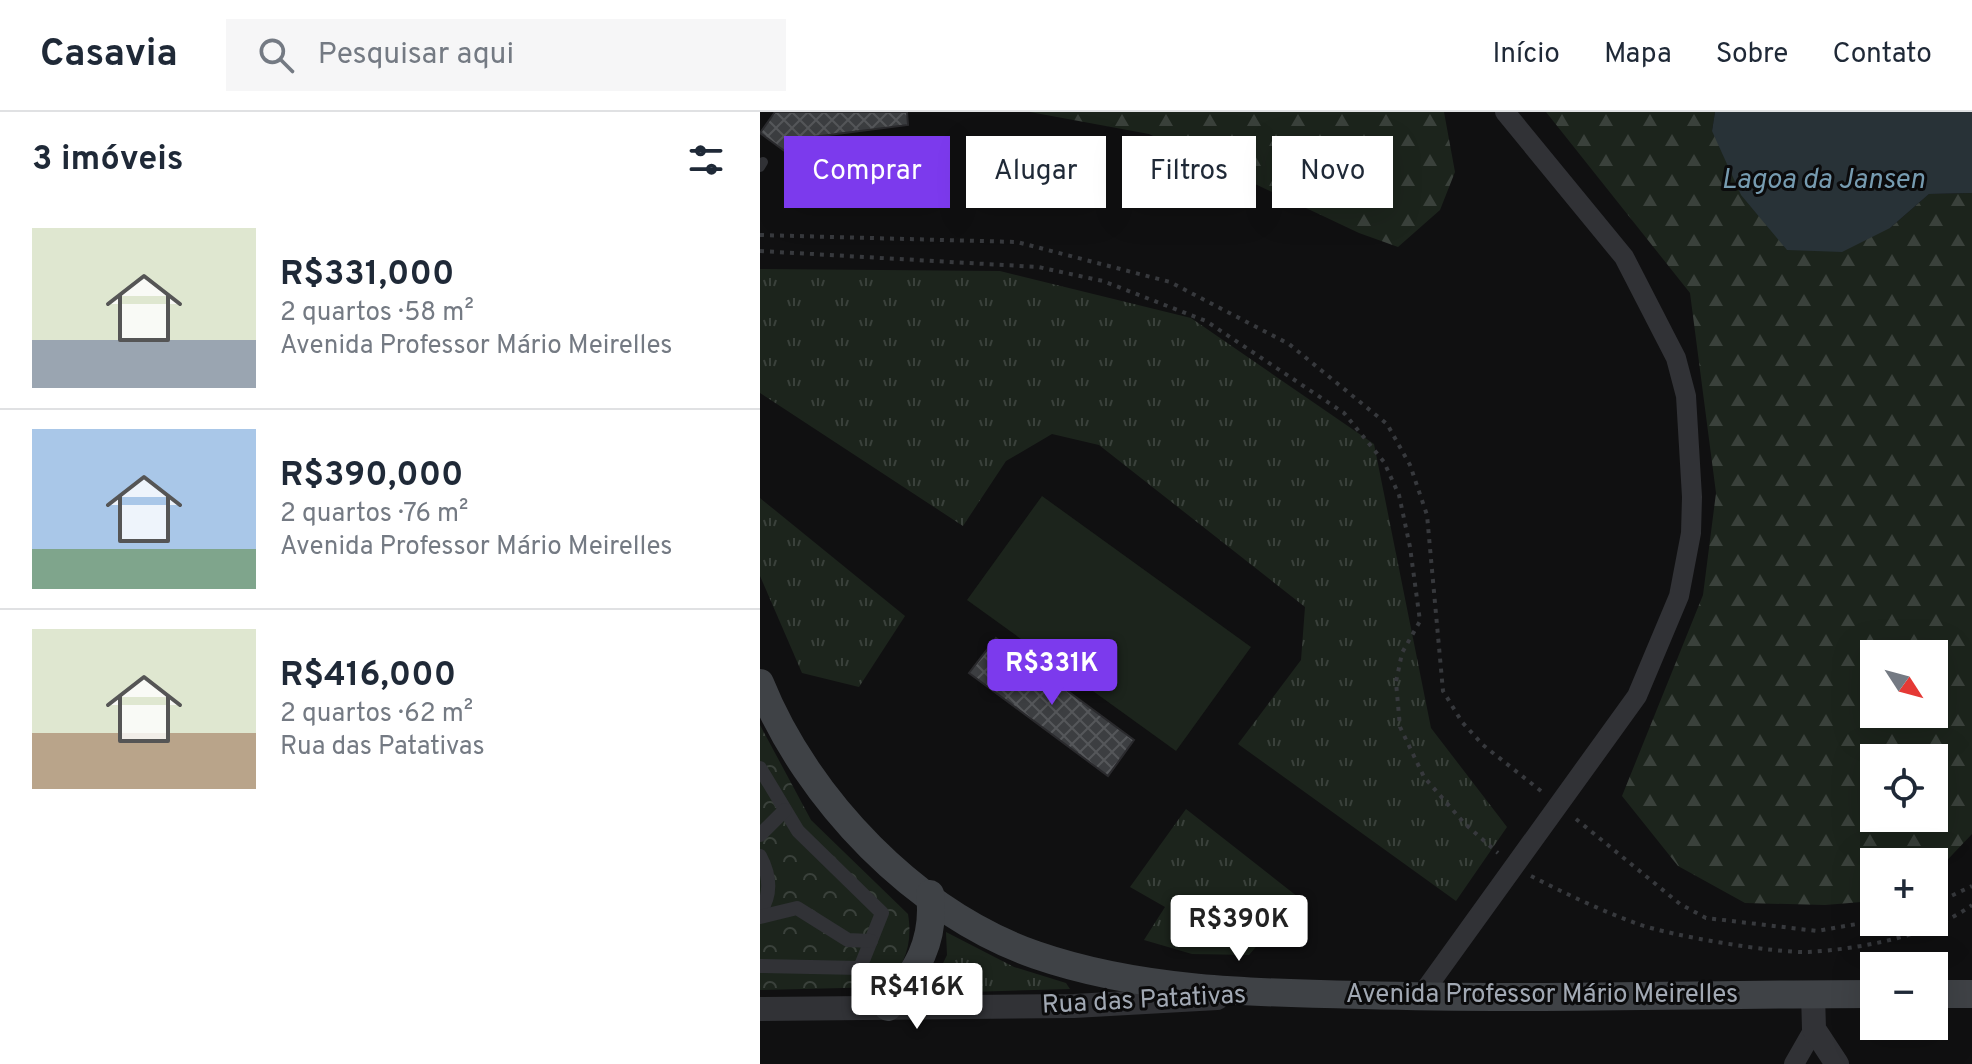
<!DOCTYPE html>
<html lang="pt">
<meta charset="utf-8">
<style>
body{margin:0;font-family:Overpass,sans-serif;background:#f6f6f7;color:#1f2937;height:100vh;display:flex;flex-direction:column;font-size:30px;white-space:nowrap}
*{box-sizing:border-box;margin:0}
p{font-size:26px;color:#747a83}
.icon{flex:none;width:44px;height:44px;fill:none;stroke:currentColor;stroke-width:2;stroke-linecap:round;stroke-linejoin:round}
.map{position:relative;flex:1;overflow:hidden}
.details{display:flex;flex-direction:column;background:#fff;width:760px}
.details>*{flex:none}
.guide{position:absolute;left:24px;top:24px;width:760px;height:72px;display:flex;gap:16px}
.needle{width:52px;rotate:126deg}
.fabs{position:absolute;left:1100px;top:528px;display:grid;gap:16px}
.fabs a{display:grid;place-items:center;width:88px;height:88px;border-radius:0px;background:#fff;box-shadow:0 8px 32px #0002;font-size:40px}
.price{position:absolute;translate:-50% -68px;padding:0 18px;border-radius:8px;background:#fff;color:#222;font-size:26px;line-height:52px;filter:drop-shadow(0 2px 4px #0008)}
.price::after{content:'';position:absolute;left:50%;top:48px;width:24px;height:18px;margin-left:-12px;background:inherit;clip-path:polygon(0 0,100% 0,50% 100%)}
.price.on{background:#7c3aed;color:#fff}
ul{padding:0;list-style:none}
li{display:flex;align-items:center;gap:24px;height:200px;padding:0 32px}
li+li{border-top:2px solid #e0e1e3}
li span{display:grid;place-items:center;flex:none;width:224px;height:160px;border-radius:0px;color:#555}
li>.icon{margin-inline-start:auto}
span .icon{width:96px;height:96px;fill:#fffc;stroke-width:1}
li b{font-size:34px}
h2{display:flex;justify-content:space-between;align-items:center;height:96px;padding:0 32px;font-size:34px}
.pill{padding:0 28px;border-radius:0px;background:#fff;box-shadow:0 8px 32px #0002;font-size:28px;line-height:72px}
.pill.on{background:#7c3aed;color:#fff}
header{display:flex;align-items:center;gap:48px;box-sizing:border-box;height:112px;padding:0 40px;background:#fff;border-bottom:2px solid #e0e1e3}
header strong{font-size:38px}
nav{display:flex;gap:44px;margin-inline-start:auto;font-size:28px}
.search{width:560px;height:72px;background:#f6f6f7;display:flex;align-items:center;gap:20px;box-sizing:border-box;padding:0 28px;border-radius:0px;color:#747a83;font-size:30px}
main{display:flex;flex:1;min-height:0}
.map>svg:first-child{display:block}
.grass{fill:url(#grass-tufts)}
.forest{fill:url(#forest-firs);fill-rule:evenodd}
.park{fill:url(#park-crowns)}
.pitch{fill:#1c241c}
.water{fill:#283237}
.building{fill:url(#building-cross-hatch);stroke:#2a2a2d;stroke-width:2}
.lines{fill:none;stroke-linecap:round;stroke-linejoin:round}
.path{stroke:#37393d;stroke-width:4;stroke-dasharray:4 6;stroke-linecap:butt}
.service{stroke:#313236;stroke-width:10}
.pedestrian{stroke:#313236;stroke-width:14}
.minor{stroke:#313236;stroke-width:20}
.tertiary{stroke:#313236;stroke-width:24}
.secondary{stroke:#3f4246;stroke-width:28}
.labels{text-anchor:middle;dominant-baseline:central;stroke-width:6;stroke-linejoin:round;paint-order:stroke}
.street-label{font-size:26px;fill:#a1a8b3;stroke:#0b0b0c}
.water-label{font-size:28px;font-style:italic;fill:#769bb0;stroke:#0b0b0c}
</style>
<header>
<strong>Casavia</strong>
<div class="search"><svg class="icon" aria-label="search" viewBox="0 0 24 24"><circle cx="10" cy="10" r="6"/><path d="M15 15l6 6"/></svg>Pesquisar aqui</div>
<nav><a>Início</a><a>Mapa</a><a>Sobre</a><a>Contato</a></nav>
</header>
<main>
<section class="details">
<h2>3 imóveis<svg class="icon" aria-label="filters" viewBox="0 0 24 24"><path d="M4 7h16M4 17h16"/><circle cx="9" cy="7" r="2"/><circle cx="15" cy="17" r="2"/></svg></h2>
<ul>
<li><span style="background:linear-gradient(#dfe7d0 70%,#9aa5b1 0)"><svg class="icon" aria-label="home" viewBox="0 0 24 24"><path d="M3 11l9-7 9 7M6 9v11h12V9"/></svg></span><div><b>R$331,000</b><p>2 quartos · 58 m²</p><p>Avenida Professor Mário Meirelles</p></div></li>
<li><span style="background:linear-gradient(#a9c7e8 75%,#7fa58c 0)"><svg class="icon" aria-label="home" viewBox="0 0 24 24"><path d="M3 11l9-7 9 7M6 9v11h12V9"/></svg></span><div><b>R$390,000</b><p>2 quartos · 76 m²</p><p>Avenida Professor Mário Meirelles</p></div></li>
<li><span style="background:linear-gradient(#dfe7d0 65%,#b9a48a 0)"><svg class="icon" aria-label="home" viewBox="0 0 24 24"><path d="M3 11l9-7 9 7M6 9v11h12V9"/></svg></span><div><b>R$416,000</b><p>2 quartos · 62 m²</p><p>Rua das Patativas</p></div></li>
</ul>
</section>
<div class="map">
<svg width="1212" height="952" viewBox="0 0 1212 952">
<defs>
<pattern id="grass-tufts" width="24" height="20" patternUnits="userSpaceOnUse" patternTransform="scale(2)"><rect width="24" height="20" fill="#1c241c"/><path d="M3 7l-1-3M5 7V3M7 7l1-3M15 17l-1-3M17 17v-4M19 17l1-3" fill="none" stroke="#3a413b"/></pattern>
<pattern id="forest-firs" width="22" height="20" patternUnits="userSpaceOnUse" patternTransform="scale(2)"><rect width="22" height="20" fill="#1c241c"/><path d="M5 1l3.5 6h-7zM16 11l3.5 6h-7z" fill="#3a413b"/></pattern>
<pattern id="park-crowns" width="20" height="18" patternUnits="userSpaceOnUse" patternTransform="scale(2)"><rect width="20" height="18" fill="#1c241c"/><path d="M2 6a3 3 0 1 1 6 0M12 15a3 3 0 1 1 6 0" fill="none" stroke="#3a413b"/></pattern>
<pattern id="building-cross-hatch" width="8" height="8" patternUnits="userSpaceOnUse" patternTransform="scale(2)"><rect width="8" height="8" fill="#3c3e41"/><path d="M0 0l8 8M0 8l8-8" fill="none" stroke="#55575a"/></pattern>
</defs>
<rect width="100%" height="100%" fill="#101011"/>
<g class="grass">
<path d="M0,157L240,159L431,206L614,332L671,616L747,715L696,789L478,632L541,548L545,495L339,333L292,322L246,349L203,414L0,281Z"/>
<path d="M0,386L145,504L99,575L42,561L0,464Z"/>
<path d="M426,697L538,785L489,843L432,842L384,828L405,795L370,775Z"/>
<path d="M186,820L254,855L306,871L310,877L175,881L171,876L187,843Z"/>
</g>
<g class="forest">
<path d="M270,0H684L695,60L680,98L638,135L599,121L389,22Z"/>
<path d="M786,0H955L952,19L1130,116L1169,82L1212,81V722L1174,762V750H1114V789L1065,793L985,791L918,754L862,684L943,483L956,381L930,181ZM1114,542H1174V602H1114ZM1114,646H1174V706H1114Z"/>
</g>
<path class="park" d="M0,613L51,708L148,802C153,832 145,854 124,875L0,878Z"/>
<path class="pitch" d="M282,384L491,535L416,639L207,488Z"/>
<path class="water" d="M955,0H1212V81L1169,82L1130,116L1082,140L1027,138L981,83L952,19Z"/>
<g class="building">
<path d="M15,0H147L148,13L53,25L37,48L0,21Z"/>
<path d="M236,526L374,628L348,664L209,561Z"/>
</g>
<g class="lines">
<g class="path">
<path d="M0,123L257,130L410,170L529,232L627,312L650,353L667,403L683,579L702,610L723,633L781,679"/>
<path d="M0,139L278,155L343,169L446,209L584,301L624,350L639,383L650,435L660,509L642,541L636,570L640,615L664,665L705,712L738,741"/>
<path d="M816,707L920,792L946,806L1057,819L1114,809"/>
<path d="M771,764C806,782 842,799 878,812C912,824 1012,841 1048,840C1101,837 1169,824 1212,793"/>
<path d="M1174,792L1212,774"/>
</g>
<path class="service" d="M0,55L3,50"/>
<g class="pedestrian">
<path d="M0,656L38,719L122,801L100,856L0,854"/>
<path d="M0,723L25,698"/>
<path d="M0,744C10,763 12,782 0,800"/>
<path d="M0,805L37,796L88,828L111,829"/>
</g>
<g class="minor">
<path d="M660,885L877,584L919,484L931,421L932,385L926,284L916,246L864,145L745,0"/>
<path d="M1034,952L1054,917"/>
</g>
<g class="tertiary">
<path d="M1053,882L1054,917L1077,952"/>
<path d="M0,897L314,894L457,886"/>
</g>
<g class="secondary">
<path d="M0,571C47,688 156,801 276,843C380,879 495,881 603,883C773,888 944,882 1114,882"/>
<path d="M1174,882H1212"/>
<path d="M128,895C156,859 176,830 170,782"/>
</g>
</g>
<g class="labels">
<g class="street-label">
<text x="782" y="883">Avenida Professor Mário Meirelles</text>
<text transform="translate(384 889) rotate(-3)">Rua das Patativas</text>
</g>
<g class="water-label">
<text x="1063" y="69">Lagoa da Jansen</text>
</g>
</g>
</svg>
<div class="fabs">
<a><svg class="needle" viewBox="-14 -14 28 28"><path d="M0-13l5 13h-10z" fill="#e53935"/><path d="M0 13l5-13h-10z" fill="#747a83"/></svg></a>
<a><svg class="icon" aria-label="locate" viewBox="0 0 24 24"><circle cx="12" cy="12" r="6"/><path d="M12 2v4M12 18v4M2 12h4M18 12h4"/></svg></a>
<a>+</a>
<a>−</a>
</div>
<b class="price on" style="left:292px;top:595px">R$331K</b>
<b class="price" style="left:479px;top:851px">R$390K</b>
<b class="price" style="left:157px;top:919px">R$416K</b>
<div class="guide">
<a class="pill on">Comprar</a>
<a class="pill">Alugar</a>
<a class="pill">Filtros</a>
<a class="pill">Novo</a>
</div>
</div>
</main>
